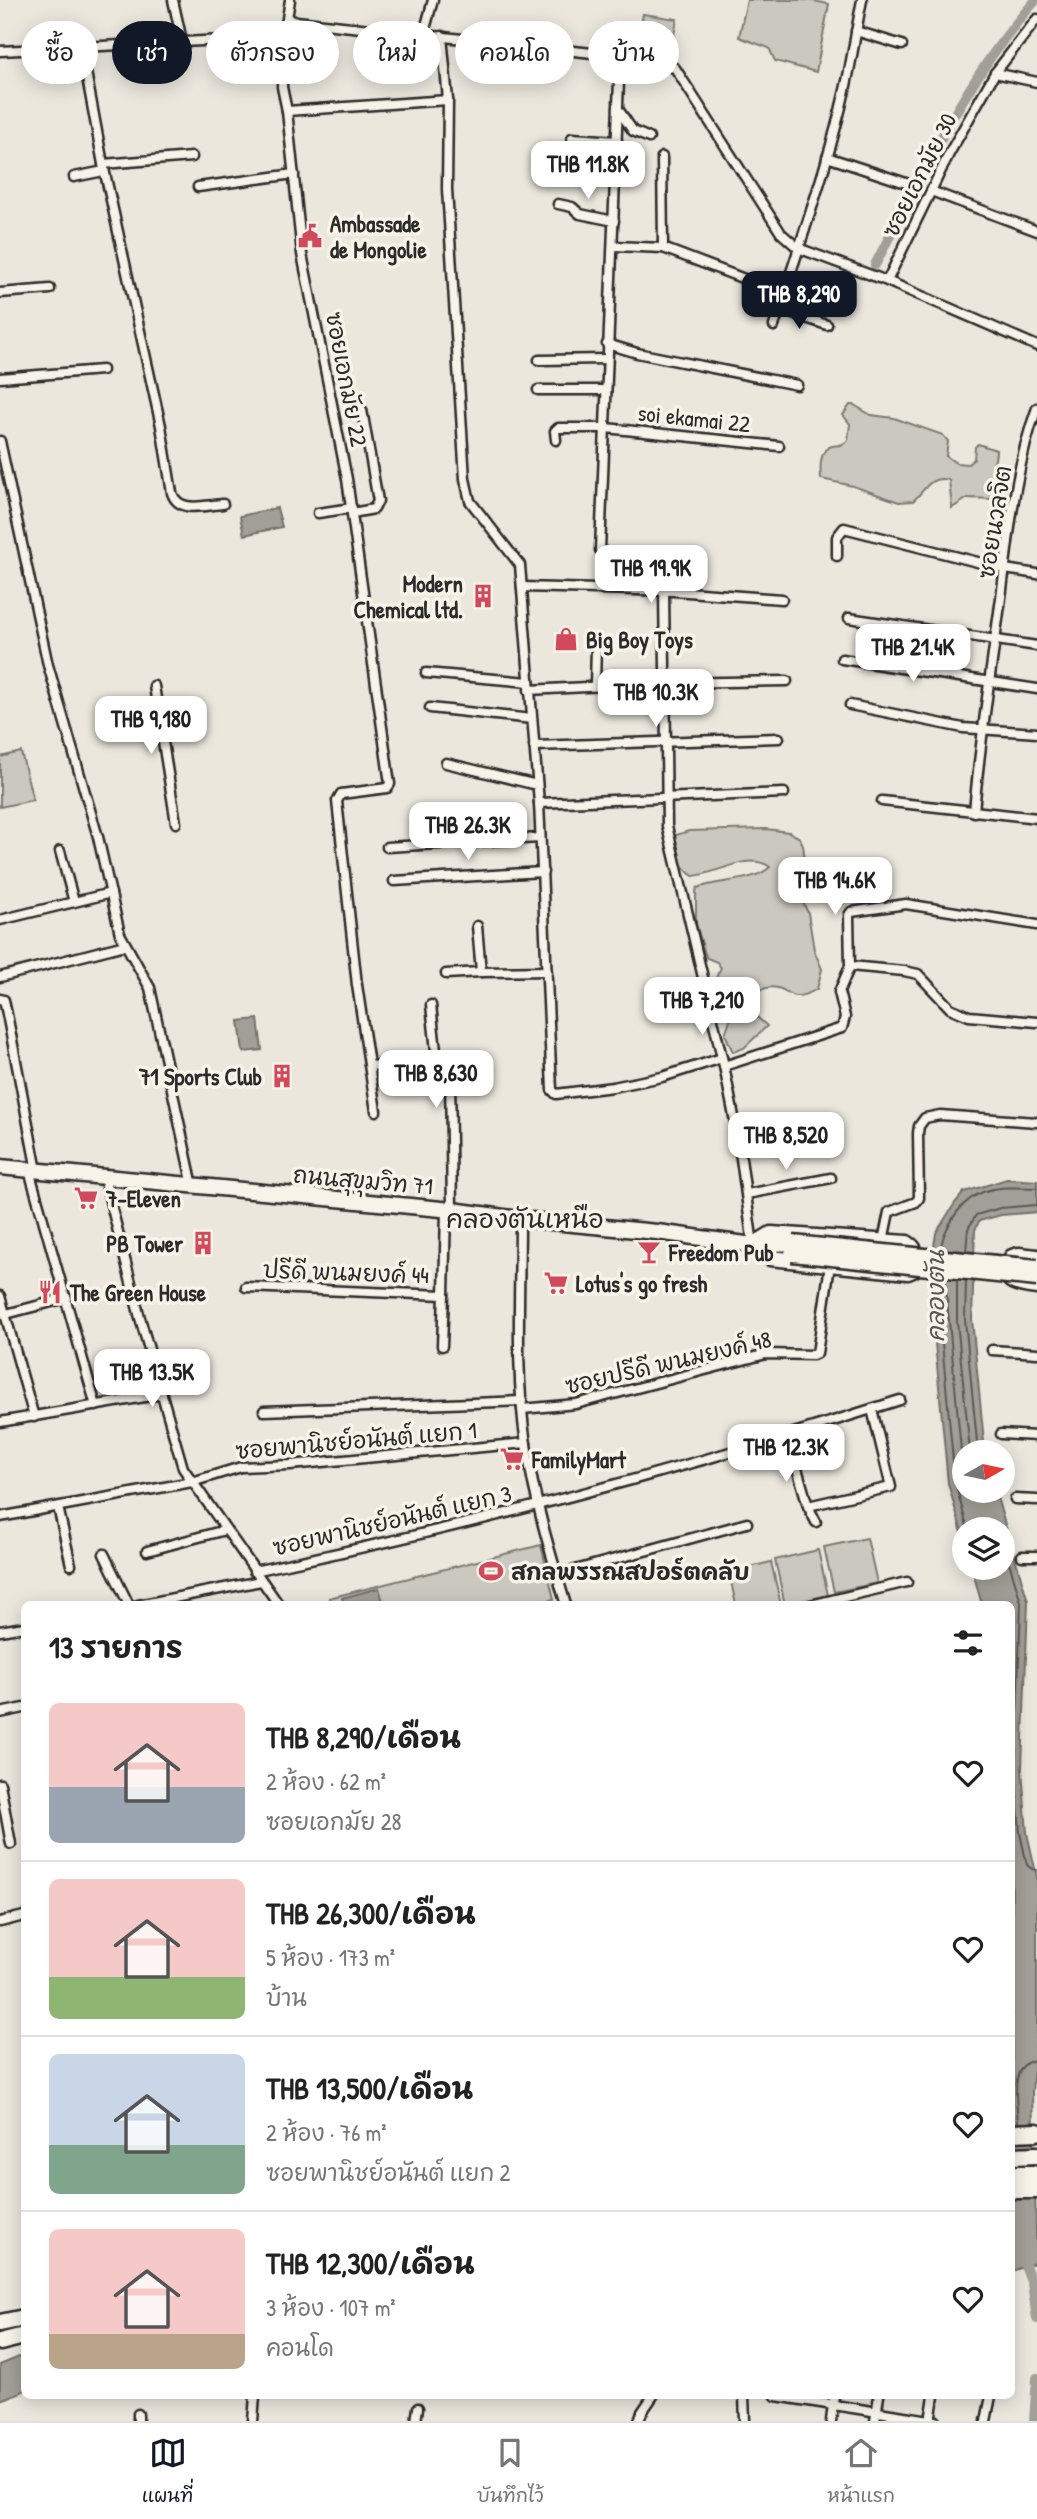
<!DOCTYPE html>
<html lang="th">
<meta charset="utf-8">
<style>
body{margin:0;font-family:"Patrick Hand","Playpen Sans Thai",sans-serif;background:#f6f6f6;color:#222;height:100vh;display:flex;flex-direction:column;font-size:26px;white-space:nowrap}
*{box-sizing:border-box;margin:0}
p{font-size:23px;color:#767676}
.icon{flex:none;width:38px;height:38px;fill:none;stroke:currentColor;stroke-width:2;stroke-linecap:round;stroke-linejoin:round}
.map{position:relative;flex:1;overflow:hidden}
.sheet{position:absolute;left:21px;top:1601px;width:994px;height:798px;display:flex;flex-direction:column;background:#fff;border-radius:10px;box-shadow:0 4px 18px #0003}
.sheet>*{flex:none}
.guide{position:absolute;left:21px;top:21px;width:996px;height:63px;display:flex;gap:14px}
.needle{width:46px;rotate:81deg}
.controls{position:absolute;left:952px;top:1440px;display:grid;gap:14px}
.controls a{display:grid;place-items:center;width:63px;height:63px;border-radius:50%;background:#fff;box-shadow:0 4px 18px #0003;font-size:35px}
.price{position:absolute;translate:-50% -60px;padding:0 16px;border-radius:14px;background:#fff;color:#222;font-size:23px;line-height:46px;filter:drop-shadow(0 2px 4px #0008)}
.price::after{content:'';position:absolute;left:50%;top:42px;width:21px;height:16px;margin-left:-10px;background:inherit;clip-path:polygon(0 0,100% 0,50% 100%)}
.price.selected{background:#111827;color:#fff}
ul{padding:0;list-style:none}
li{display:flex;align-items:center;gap:21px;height:175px;padding:0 28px}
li+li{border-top:2px solid #e0e0e0}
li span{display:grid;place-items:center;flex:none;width:196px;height:140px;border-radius:10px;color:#555}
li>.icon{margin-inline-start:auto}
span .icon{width:84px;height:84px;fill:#fffc;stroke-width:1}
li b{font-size:30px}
h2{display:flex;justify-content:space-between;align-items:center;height:84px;padding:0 28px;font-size:30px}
.tag{padding:0 24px;border-radius:32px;background:#fff;box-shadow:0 4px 18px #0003;font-size:24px;line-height:63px}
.tag.selected{background:#111827;color:#fff}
.menu{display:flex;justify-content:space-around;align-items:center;height:98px;border-top:2px solid #e0e0e0;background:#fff;font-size:19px;color:#767676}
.menu a{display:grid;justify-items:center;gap:4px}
.menu .selected{color:#111827}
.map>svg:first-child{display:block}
.green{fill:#cbc8bf;stroke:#7b7a75;stroke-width:2}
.water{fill:#a29f98;stroke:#72716c;stroke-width:2}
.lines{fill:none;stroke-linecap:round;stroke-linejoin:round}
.shore{stroke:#5b5957;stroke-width:2}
.canal{stroke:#a29f98;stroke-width:10}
.street-casing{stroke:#2b2b2b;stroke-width:13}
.primary-casing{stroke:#2b2b2b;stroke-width:19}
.highway-casing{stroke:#2b2b2b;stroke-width:21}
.street{stroke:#f7f3e8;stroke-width:8}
.primary{stroke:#f7f3e8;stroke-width:14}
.highway{stroke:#f7f3e8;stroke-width:16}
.primary-bridge-casing{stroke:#2b2b2b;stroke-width:19;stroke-linecap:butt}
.primary-bridge{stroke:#f7f3e8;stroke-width:14}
.labels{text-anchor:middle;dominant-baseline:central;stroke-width:7;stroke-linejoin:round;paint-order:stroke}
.street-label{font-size:23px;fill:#2b2b2b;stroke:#f7f3e8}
.poi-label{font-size:23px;font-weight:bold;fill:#2b2b2b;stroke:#f7f3e8;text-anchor:start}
.water-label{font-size:24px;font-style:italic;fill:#555451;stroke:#f7f3e8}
.quarter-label{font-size:26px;fill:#2b2b2b;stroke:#f7f3e8}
</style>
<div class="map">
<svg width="1037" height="2421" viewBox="0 0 1037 2421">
<rect width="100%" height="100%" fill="#ebe7dd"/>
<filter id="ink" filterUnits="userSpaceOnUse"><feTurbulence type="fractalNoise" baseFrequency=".0143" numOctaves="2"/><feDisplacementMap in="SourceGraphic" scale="14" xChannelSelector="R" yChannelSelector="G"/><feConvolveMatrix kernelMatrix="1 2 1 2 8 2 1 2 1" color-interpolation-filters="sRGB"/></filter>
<g filter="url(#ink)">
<g class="green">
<path d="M747,0H808L829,4L816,72L775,61L769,48L739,37Z"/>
<path d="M643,14L677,19L674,35L640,29Z"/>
<path d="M639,35L674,40L671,56L637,50Z"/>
<path d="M850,405H854L871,415L894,418L943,435L948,441L946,456L956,463L968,464L974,459L975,447L978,444L996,450C996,469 985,472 997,493L993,499L968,498L952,508L949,480C929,475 926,490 913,501L899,502L853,486L821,479C820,469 819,449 832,446C840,445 842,446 848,440L850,424L843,415Z"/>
<path d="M21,752L33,800L0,807V757Z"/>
<path d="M766,829L789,832L800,838L803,845L805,861L801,898L808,913L814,950L822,969L817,989C812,992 803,996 796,996C790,996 786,991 781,989C766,983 748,994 749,1010L767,1026L744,1048L733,1052L725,1034L734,1009C716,1001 709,986 721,968L717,962L707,958L705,954L696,924V892L697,888C718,880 755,882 770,867C748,851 716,875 693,876C679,867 675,851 670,837L689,831Z"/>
<path d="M867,1538L877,1583L834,1592L824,1547Z"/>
<path d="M541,1545L554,1599L530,1605H331L329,1598Z"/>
<path d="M818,1550L828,1595L785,1605L775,1560Z"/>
<path d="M771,1562L781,1605H736L729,1572Z"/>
</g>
<g class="water">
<path d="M277,508L282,527L244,535L240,516Z"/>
<path d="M258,1019L262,1050L243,1052L239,1021Z"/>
<path d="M1007,1179L1037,1181V1212L1001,1215L979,1221L975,1230L972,1319L985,1452H964V1491H995L1028,1601L1022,1769L1027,1833L1037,1877V2029L1032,2093L1037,2262L1012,2271V1605H982L972,1568H1003V1530H964V1540L948,1483L929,1279L936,1233L955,1203L964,1192Z"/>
<path d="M379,1588L384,1605H344L342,1598Z"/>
<path d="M24,2355V2391L0,2400V2365Z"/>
</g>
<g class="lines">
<g class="shore">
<path d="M941,1249C942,1236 947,1229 953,1218C975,1184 1001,1187 1037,1188"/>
<path d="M966,1251L968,1229L976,1215L1000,1208L1037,1205"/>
<path d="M936,1278L955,1482L968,1530"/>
<path d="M945,1278L964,1483"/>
<path d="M957,1280V1321L970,1452"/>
<path d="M966,1281L965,1320L978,1452"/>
<path d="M1003,1542L1021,1602L1015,1769L1020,1833L1027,1865L1032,1869L1037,1870"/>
<path d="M1018,2123C1017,2103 1008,2062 1037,2060"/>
</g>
<g class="canal">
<path d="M875,265C923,173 966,77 1036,0"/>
<path d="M1020,2253L1032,2283L1037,2319"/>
<path d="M1034,2421L1037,2378"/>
</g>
<g class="street-casing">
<g id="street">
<path d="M173,0L182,41"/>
<path d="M290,0L284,37L282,87L287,111L302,254L347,479L390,784L387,788L341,794L337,801L357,985L376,1111"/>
<path d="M287,20L620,56L675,68L781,233L798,248L887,281L1037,346"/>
<path d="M856,31L902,45"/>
<path d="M424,33L433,0"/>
<path d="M442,36L448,100L447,189L465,479L470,501L520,565L539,803L552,1090L556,1094L613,1087L662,1077L722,1058"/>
<path d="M81,45L103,164L161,426L172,493C179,514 205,505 223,504"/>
<path d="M0,51L284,37"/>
<path d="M995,73L1037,82"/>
<path d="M618,109L633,131L649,138"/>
<path d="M287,111L448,100"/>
<path d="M572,138L617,141"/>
<path d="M827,157L906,183"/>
<path d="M103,164L192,157"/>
<path d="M74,177L104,171"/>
<path d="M198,187L294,174"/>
<path d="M931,191L1037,231"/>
<path d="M558,204L572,207L580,214L614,221"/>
<path d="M614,246L663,248L662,157"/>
<path d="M663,248L784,294"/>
<path d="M887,281L950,152L995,73L1037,19"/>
<path d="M0,293L50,289"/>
<path d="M779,309L827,325"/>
<path d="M774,326C798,247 827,170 845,90C852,60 856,30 862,0"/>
<path d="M607,344L637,353L797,385"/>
<path d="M539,360L607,359"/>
<path d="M0,378L102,370"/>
<path d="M538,390H606"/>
<path d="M556,440L555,431L558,428H606L779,446"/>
<path d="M0,441L48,665L98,837L120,934L150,988L193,1186"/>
<path d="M318,513L352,508"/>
<path d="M352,513L374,509L378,501L362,410"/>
<path d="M600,550L620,56"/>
<path d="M837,556V537L844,528L1005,569L1037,574"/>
<path d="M522,587L674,591L782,599"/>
<path d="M664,591L667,826L724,1066L738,1137L753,1245"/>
<path d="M849,618L1037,646"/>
<path d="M842,659L1037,689"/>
<path d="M426,673L529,682"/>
<path d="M154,686L176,823"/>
<path d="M595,686L596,645"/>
<path d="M529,690L664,683L787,681"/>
<path d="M850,705L963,728L1037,733"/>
<path d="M430,708L532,719"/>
<path d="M534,746L779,738"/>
<path d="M446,763L537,785"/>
<path d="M882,801L1037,818"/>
<path d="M539,803L784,793"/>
<path d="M974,812C980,740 991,669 1001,598C1009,535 1015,467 1037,408"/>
<path d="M387,847L540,838"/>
<path d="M60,851L74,902"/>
<path d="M394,881L543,872"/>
<path d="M0,920L111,893"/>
<path d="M477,926L481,972L547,971"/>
<path d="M850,966L904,971L918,974L950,1008L969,1016L1037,1022"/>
<path d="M446,974L481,972"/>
<path d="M0,977L125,945"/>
<path d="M0,999L4,1000L8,1019L37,1171"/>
<path d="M431,1005L437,1060"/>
<path d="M370,1066L431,1060L446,1063L450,1076L452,1210"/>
<path d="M724,1066L842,1028L845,1017L839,992L850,966L849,915L851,912L906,904L1037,925"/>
<path d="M29,1170L96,1406"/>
<path d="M104,1177L140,1318L183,1468L279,1605"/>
<path d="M747,1194L831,1178"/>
<path d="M520,1219C520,1292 515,1373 526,1444C534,1499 550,1552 566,1605"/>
<path d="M883,1241L889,1212L916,1202L919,1198L918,1133L919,1126L925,1118L940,1115L1037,1122"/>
<path d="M246,1287L444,1295L446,1210"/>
<path d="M0,1296L34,1417"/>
<path d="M6,1314L67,1298"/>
<path d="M442,1346L444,1295"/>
<path d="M992,1350L1037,1353"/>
<path d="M522,1409L576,1404L766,1354L813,1355L817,1353L830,1265"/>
<path d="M264,1411L522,1401"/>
<path d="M0,1422L162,1394"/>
<path d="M787,1434L808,1506L816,1522"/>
<path d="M1001,1434L1037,1436"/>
<path d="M1015,1499L1037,1500"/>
<path d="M808,1506L891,1487L872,1409"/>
<path d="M58,1507L71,1565"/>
<path d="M0,1517L192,1482L241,1467L290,1465L526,1443"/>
<path d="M147,1551L225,1530"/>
<path d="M104,1554L129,1605"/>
<path d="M1022,1556H1037"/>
<path d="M254,1571C472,1526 688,1468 900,1400"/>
<path d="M557,1575L747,1523"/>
<path d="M138,1605L261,1581"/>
<path d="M811,1605L907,1582"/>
<path d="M0,1631L24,1627"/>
<path d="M0,1713L24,1708"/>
<path d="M0,1784L11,1844"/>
<path d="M0,1922L24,1916"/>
<path d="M744,2396L745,2421"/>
<path d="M776,2396L936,2421"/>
<path d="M138,2421V2414"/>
<path d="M253,2421L255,2396"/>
<path d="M416,2421L418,2408"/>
<path d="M639,2421L642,2412L653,2396"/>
<path d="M831,2421L834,2396"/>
<path d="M875,2421L879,2396"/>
<path d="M930,2421L934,2396"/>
<path d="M986,2421L991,2396"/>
</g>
</g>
<g class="primary-casing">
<g id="primary">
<path d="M0,1167L452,1210L520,1219L657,1232L753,1245L793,1243"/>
<path d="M771,1234L907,1243C918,1249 917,1259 913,1270L908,1272L770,1258L753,1245Z"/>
<path d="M1037,1257L1019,1255L1012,1257C995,1282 1019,1285 1037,1287"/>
</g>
</g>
<g class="highway-casing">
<g id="highway">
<path d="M1012,2133L1037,2132"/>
<path d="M1012,2156L1037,2155"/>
<path d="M1012,2174H1037"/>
<path d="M1012,2190H1037"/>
<path d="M0,2323L24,2318"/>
<path d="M0,2342L24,2336"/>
</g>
</g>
<use href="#street" class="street"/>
<use href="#primary" class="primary"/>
<use href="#highway" class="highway"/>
<g class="primary-bridge-casing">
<g id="primary-bridge">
<path d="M793,1243L1037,1267"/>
<path d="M792,1254L1037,1279"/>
</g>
</g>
<use href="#primary-bridge" class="primary-bridge"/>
</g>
</g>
<defs>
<g id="civic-bare" transform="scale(1.89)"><path d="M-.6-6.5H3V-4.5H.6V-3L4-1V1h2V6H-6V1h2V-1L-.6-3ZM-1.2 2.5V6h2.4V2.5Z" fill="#d1495b" stroke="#f7f3e8" stroke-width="2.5" paint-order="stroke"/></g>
<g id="building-bare" transform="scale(1.89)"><path d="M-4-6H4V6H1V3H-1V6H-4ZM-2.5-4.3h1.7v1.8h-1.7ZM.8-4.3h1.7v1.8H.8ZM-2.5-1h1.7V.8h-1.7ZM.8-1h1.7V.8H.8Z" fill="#d1495b" stroke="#f7f3e8" stroke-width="2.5" paint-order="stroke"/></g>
<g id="shop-bare" transform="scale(1.89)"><path d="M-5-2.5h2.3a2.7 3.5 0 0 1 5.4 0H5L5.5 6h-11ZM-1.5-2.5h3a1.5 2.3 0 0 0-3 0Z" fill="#d1495b" stroke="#f7f3e8" stroke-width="2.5" paint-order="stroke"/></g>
<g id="supermarket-bare" transform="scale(1.89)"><path d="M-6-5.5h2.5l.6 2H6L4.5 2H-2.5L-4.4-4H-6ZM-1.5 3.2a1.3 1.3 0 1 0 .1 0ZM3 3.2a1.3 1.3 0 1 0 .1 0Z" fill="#d1495b" stroke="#f7f3e8" stroke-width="2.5" paint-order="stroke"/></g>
<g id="bar-bare" transform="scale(1.89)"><path d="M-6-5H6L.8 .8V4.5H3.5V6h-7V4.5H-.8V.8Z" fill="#d1495b" stroke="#f7f3e8" stroke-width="2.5" paint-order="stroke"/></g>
<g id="restaurant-bare" transform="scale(1.89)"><path d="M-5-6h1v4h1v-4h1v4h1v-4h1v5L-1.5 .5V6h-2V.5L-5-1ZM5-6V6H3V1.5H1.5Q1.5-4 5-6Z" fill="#d1495b" stroke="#f7f3e8" stroke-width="2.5" paint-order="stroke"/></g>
<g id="stadium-bare" transform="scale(1.89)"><path d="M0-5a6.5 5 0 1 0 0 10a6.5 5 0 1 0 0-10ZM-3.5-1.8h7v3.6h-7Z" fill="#d1495b" stroke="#f7f3e8" stroke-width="2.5" paint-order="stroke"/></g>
</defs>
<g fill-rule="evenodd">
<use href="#civic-bare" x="310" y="236"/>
<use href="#building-bare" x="483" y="596"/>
<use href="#shop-bare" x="566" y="639"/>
<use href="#building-bare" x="282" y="1076"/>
<use href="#supermarket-bare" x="86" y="1198"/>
<use href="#building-bare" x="203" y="1243"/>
<use href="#bar-bare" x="649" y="1252"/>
<use href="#supermarket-bare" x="556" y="1283"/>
<use href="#restaurant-bare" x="50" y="1292"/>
<use href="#supermarket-bare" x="512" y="1459"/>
<use href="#stadium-bare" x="491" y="1571"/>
</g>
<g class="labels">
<g class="street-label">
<text transform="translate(919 175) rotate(-63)">ซอยเอกมัย 30</text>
<text transform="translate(347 379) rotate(79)">ซอยเอกมัย 22</text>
<text transform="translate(694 418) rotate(6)">soi ekamai 22</text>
<text transform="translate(994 522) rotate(-81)">ซอยนวลจิต</text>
<text transform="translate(363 1180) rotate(5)">ถนนสุขุมวิท 71</text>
<text transform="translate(346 1272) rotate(2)">ปรีดี พนมยงค์ 44</text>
<text transform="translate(668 1362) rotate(-13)">ซอยปรีดี พนมยงค์ 48</text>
<text transform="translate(356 1440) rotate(-5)">ซอยพานิชย์อนันต์ แยก 1</text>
<text transform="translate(392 1520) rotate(-13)">ซอยพานิชย์อนันต์ แยก 3</text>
</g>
<g class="poi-label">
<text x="330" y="223">Ambassade<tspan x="330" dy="26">de Mongolie</tspan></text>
<text x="463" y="583" text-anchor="end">Modern<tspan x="463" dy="26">Chemical ltd.</tspan></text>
<text x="586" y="639">Big Boy Toys</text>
<text x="262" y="1076" text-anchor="end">71 Sports Club</text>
<text x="106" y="1198">7-Eleven</text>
<text x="183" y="1243" text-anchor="end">PB Tower</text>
<text x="669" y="1252">Freedom Pub</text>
<text x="576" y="1283">Lotus's go fresh</text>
<text x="70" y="1292">The Green House</text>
<text x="532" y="1459">FamilyMart</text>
<text x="511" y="1571">สกลพรรณสปอร์ตคลับ</text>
</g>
<g class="water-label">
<text transform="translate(935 1296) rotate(-90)">คลองตัน</text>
</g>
<g class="quarter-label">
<text x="525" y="1218">คลองตันเหนือ</text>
</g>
</g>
</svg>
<div class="controls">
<a><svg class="needle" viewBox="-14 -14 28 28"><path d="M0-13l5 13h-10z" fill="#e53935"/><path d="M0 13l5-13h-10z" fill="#767676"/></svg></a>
<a><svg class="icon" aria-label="layers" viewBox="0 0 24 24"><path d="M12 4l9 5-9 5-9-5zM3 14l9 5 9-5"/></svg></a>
</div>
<b class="price" style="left:588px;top:201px">THB 11.8K</b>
<b class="price selected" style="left:799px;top:331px">THB 8,290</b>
<b class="price" style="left:651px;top:605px">THB 19.9K</b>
<b class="price" style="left:913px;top:684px">THB 21.4K</b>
<b class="price" style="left:656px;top:729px">THB 10.3K</b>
<b class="price" style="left:151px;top:756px">THB 9,180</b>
<b class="price" style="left:468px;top:862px">THB 26.3K</b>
<b class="price" style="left:835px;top:917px">THB 14.6K</b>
<b class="price" style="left:702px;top:1037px">THB 7,210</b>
<b class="price" style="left:436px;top:1110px">THB 8,630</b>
<b class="price" style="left:786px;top:1172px">THB 8,520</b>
<b class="price" style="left:152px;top:1409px">THB 13.5K</b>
<b class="price" style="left:786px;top:1484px">THB 12.3K</b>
<div class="guide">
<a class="tag">ซื้อ</a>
<a class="tag selected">เช่า</a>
<a class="tag">ตัวกรอง</a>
<a class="tag">ใหม่</a>
<a class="tag">คอนโด</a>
<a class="tag">บ้าน</a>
</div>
<section class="sheet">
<h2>13 รายการ<svg class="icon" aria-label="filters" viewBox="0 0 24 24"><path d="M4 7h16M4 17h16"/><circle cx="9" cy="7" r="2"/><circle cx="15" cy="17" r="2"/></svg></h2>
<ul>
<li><span style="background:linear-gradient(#f6c9c9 60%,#9aa5b1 0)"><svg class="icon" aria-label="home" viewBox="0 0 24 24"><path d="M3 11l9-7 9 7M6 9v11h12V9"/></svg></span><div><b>THB 8,290/เดือน</b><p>2 ห้อง · 62 m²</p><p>ซอยเอกมัย 28</p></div><svg class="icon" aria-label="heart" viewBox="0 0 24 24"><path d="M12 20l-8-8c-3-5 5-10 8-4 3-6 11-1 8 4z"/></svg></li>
<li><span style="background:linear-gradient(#f6c9c9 70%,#8fb573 0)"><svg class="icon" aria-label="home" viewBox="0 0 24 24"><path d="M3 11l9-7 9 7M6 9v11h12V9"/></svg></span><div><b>THB 26,300/เดือน</b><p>5 ห้อง · 173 m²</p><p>บ้าน</p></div><svg class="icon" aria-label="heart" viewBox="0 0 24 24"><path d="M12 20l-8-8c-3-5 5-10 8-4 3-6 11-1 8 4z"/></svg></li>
<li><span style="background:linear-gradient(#c9d6e8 65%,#7fa58c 0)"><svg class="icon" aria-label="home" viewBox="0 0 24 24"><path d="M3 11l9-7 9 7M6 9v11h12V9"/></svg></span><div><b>THB 13,500/เดือน</b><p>2 ห้อง · 76 m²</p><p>ซอยพานิชย์อนันต์ แยก 2</p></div><svg class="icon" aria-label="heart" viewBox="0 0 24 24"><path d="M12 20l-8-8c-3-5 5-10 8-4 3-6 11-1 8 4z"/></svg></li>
<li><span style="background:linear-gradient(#f6c9c9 75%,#b9a48a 0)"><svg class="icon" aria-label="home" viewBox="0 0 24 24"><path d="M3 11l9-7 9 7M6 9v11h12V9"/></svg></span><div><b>THB 12,300/เดือน</b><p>3 ห้อง · 107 m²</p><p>คอนโด</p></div><svg class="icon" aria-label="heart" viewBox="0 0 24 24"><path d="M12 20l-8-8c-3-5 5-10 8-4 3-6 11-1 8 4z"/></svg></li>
</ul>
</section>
</div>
<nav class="menu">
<a class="selected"><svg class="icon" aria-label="map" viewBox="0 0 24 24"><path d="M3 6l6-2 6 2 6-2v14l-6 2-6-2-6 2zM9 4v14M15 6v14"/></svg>แผนที่</a>
<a><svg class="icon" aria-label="saved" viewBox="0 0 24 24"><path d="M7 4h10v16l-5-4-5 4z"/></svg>บันทึกไว้</a>
<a><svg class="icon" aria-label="home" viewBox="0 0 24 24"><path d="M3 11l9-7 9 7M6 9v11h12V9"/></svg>หน้าแรก</a>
</nav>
